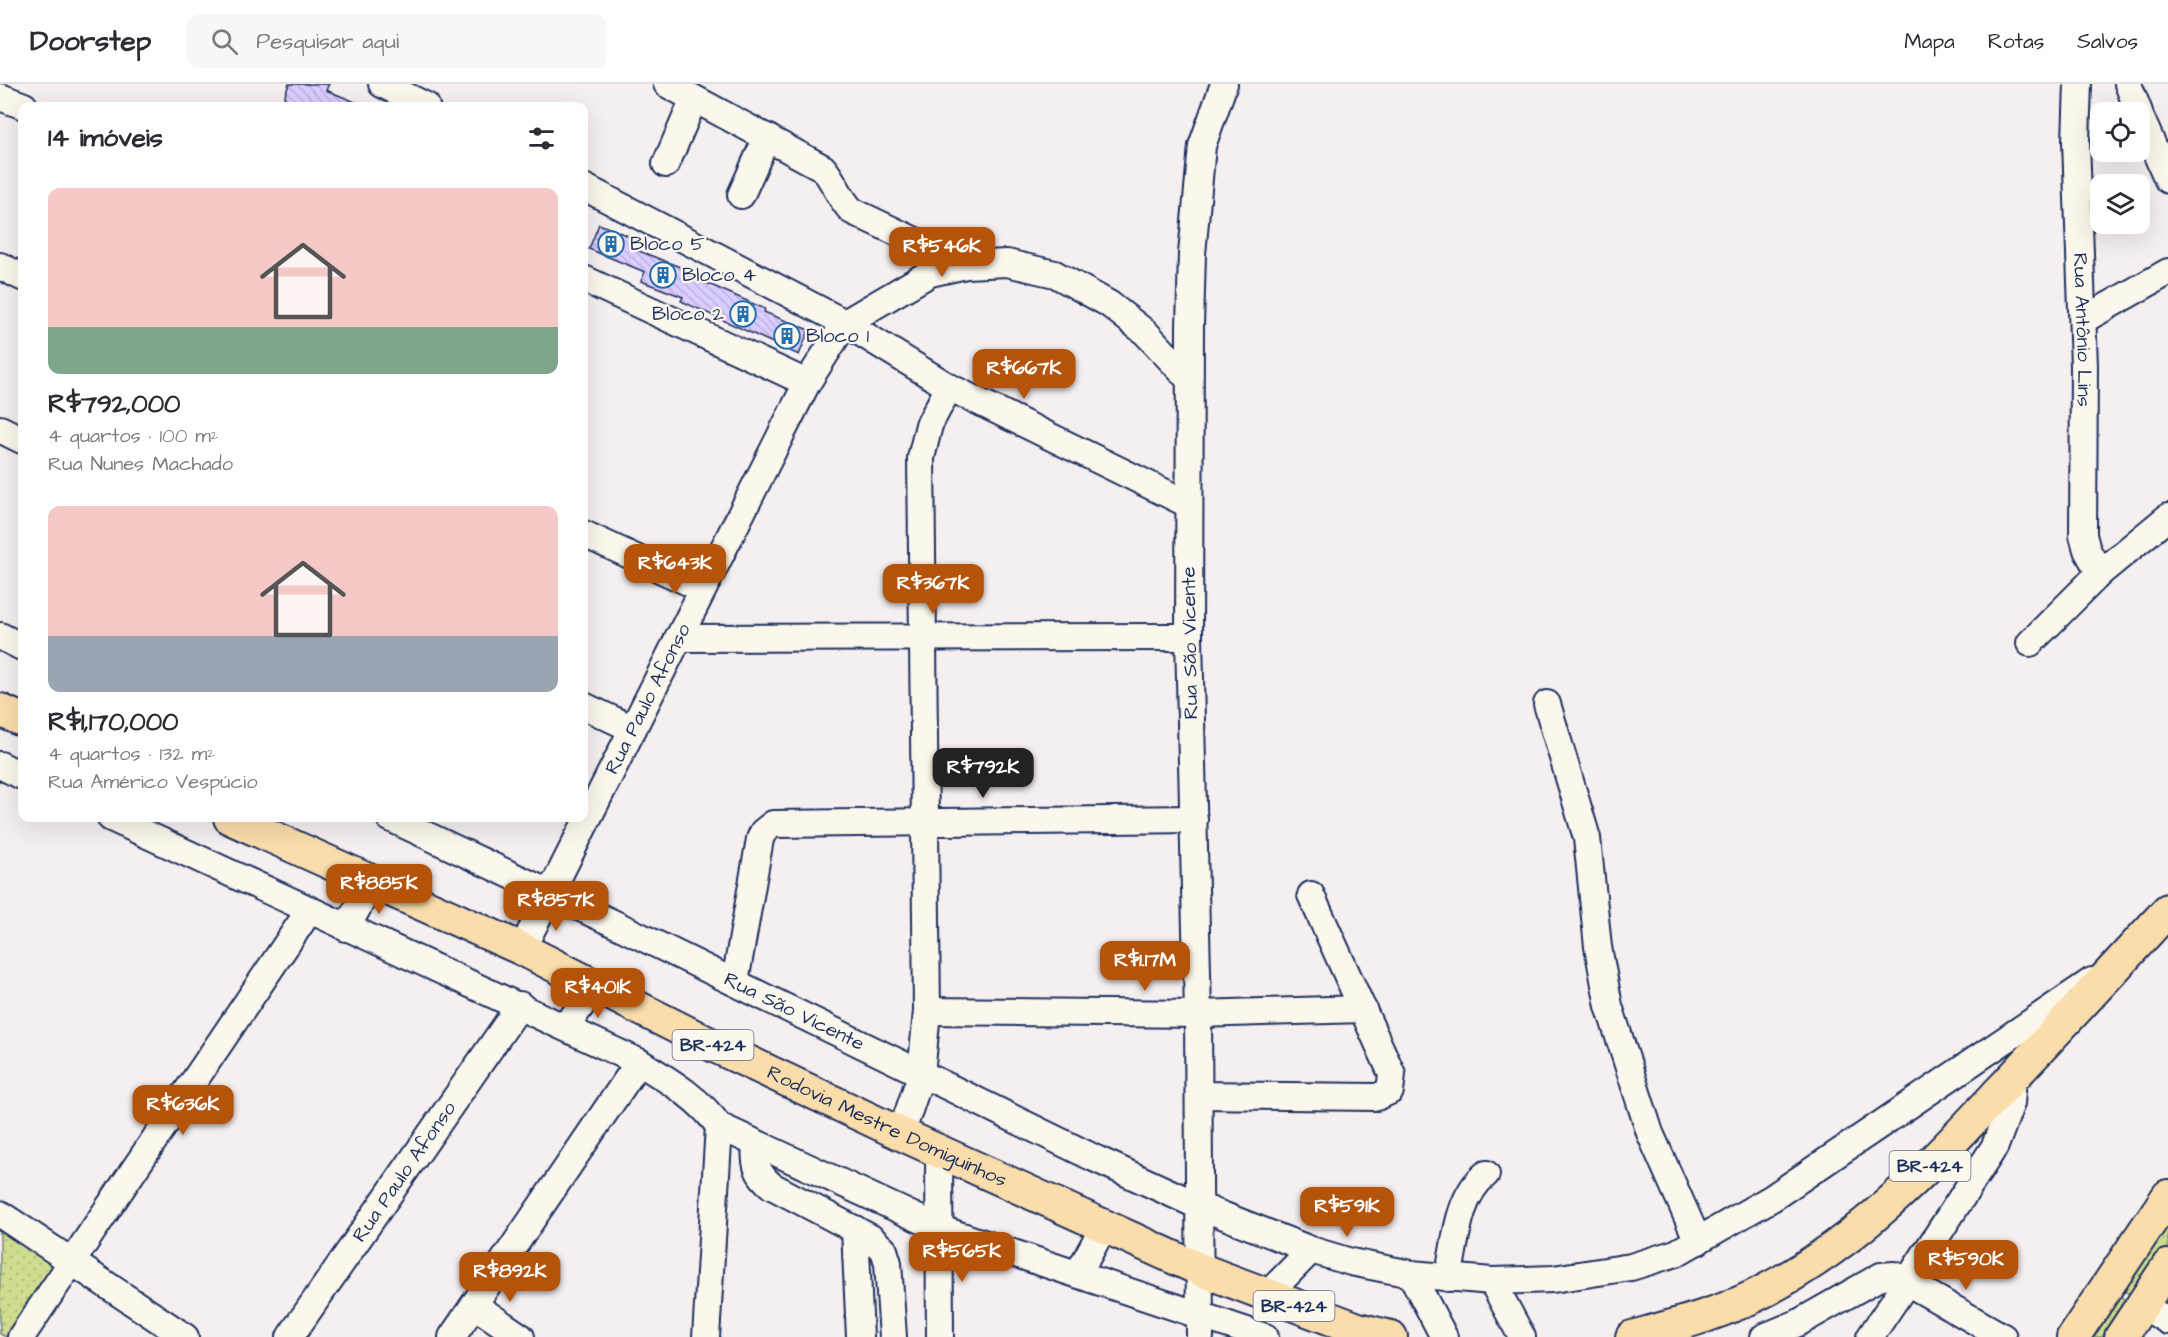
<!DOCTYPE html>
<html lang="pt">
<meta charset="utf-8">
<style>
body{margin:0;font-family:"Architects Daughter",sans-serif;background:#f7f7f7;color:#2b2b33;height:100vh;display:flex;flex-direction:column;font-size:22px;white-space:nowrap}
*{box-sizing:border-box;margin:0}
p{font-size:20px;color:#7c7c81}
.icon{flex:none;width:33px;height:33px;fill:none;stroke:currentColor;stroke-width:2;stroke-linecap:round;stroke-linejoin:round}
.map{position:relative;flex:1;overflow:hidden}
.drawer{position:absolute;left:18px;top:18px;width:570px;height:720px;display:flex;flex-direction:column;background:#fff;border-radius:12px;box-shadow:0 6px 24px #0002}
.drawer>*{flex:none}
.tools{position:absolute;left:2090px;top:18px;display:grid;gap:12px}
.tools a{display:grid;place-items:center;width:60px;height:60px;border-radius:12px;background:#fff;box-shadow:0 6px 24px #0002;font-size:30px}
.price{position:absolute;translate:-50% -51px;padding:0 14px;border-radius:12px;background:#b45309;color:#fff;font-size:20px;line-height:39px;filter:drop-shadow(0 2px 3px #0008)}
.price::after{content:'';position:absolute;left:50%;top:36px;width:18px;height:14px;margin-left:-9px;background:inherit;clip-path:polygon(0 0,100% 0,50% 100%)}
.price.on{background:#222;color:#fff}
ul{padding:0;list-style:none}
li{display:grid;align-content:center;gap:12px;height:318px;padding:0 30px}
li span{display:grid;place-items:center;height:186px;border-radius:12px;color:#555}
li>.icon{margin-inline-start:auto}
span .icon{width:108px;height:108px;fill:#fffc;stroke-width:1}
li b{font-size:26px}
h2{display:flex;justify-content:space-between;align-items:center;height:72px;padding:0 30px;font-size:26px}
header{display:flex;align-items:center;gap:36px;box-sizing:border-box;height:84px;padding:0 30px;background:#fff;border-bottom:2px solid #e1e1e2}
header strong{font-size:28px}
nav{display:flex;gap:33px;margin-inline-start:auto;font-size:21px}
.search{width:420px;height:54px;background:#f7f7f7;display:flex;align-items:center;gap:15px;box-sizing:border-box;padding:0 21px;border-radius:12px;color:#7c7c81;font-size:22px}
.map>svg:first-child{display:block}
.park{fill:url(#park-dots);stroke:#758676;stroke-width:1.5}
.building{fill:url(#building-back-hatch);stroke:#1b2f5e;stroke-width:1.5}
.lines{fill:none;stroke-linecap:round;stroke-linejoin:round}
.minor-casing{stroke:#1b2f5e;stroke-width:30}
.major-casing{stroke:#1b2f5e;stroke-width:36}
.minor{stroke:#fbf7ec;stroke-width:26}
.major{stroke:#faddab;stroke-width:32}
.labels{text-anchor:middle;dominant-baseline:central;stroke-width:4.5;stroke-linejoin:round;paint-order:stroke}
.shield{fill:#fbf7ec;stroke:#5e6b89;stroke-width:1.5}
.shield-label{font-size:18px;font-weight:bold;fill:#1b2f5e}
.poi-label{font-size:20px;fill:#1b2f5e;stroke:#fbf7ec;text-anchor:start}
.street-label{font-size:20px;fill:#1b2f5e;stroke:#fbf7ec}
</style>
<header>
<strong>Doorstep</strong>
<div class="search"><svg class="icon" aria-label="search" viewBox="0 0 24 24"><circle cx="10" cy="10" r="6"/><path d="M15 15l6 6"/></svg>Pesquisar aqui</div>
<nav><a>Mapa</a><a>Rotas</a><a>Salvos</a></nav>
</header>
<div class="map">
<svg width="2168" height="1253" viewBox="0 0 2168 1253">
<defs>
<pattern id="park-dots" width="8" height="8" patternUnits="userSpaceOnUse" patternTransform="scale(1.5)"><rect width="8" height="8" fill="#cfdc8f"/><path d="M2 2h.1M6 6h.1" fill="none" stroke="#b1bd7e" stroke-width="1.8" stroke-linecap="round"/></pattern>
<pattern id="building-back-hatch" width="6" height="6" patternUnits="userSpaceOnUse" patternTransform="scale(1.5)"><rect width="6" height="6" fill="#dccdff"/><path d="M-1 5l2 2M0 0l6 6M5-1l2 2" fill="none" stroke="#bcb0dd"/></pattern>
</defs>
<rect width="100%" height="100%" fill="#f5eff0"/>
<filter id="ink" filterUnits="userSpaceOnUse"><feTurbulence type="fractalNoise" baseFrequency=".0167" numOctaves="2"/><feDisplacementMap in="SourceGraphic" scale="12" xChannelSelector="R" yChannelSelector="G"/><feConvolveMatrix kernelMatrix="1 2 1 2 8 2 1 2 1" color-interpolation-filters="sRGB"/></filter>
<g filter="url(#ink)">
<g class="park">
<path d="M2168,1117V1172L2140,1216L2112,1200Z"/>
<path d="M0,1136L63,1182L6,1253L0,1250Z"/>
<path d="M2108,1206L2137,1222L2115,1253H2077Z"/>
</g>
<g class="building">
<path d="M289,0H329L326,6L365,22H305L284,14Z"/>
<path d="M599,140L633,154L629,163L685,185L684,189L765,225L764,228L809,246L799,271L681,217L683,213L641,197L645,188L589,165Z"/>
</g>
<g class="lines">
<g class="minor-casing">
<g id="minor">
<path d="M382,0L426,22"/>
<path d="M667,0L823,84C835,98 839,114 852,127L966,181"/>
<path id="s1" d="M2078,0L2076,57L2084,282L2083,451L2087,466L2100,489"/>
<path d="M2128,0L2139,28"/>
<path d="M0,13L24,22"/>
<path d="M2139,30L2168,96"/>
<path d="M666,80L694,15"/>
<path d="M584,103L845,239L949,303L1188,420"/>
<path d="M741,111L767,53"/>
<path d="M0,182L22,193"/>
<path d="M584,195L807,299"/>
<path d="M2083,236L2168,188"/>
<path d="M0,345L22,356"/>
<path d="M584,450L703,505"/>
<path d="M0,552L22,563"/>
<path d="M678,554L1189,553"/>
<path d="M2030,559L2100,489L2168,433"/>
<path d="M1547,620L1587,754L1598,863L1609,922L1650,1049L1698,1157"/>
<path d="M584,622L633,645"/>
<path d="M0,681L22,692"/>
<path d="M111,734L639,978C669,997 698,1013 719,1042L941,1145L1265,1253"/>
<path id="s2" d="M390,734L617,841L1094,1074L1199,1122L1311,1166L1351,1178L1411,1190L1492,1197L1553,1195L1631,1183L1676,1169L1772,1114L2092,897"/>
<path d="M346,844L373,797"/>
<path id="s3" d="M522,865L807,299L845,239L930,189L966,181L1007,179L1055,190L1109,220L1146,249L1189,295"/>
<path d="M735,898L760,755L763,748L773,740L1194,735"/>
<path d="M927,927L1198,930L1363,925"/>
<path d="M566,943L595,902"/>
<path d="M1199,1011L1377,1013L1390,1007L1392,990L1311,811"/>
<path d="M901,1050L921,991L927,927L921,374L929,341L949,303"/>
<path d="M756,1060C754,1080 757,1090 772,1102L871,1154L884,1166L888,1179L893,1253"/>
<path d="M939,1068L940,1253"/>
<path d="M0,1130L185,1253"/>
<path d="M855,1145L860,1253"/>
<path d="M1078,1190L1104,1142"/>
<path d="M1411,1190L1444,1253"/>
<path d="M1448,1194C1456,1159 1457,1113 1486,1090"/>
<path d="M1492,1197L1522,1253"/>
<path d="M1266,1212L1311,1166"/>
<path d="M474,1221L521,1253"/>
<path d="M2142,1221L2168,1237"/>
<path d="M21,1253L309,827"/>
<path id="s4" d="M290,1253L520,921"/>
<path d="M452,1253L639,978"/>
<path d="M706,1253L719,1042"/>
<path d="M1200,1253L1198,930L1189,553L1190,242L1192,170L1202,62L1224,0"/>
<path d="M1764,1253L1798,1239L1881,1192L1894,1191L1907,1198L1995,1062L2011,1019L2013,994"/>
<path d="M1870,1253L1907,1198L2003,1253"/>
</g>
</g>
<g class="major-casing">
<g id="major">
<path d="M0,626L22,636"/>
<path id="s5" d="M230,734L522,865L706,958L901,1050L1199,1185L1358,1245L1391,1253"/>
<path d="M1632,1253C1676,1241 1724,1229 1764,1207C1861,1156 1925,1087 1998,1009C2055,949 2112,887 2168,826"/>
<path d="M2073,1253L2168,1112"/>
<path d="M2121,1253L2168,1182"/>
</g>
</g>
<use href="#minor" class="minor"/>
<use href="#major" class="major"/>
</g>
</g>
<defs>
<g id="building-ring" transform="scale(1.35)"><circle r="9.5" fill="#fbf7ec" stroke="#1f6fb2" stroke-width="1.5"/><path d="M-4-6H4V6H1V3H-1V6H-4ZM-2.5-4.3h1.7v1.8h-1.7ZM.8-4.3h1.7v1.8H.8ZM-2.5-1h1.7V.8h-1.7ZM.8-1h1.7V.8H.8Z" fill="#1f6fb2"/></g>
</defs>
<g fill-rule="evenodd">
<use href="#building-ring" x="611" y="160"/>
<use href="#building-ring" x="663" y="191"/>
<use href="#building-ring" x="743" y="230"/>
<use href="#building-ring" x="787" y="252"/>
</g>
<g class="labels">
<g class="shield">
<rect x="672.5" y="946" width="81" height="30" rx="4.5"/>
<rect x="1889.5" y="1067" width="81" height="30" rx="4.5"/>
<rect x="1253.5" y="1207" width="81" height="30" rx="4.5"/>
</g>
<g class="shield-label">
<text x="713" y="961">BR-424</text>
<text x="1930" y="1082">BR-424</text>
<text x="1294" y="1222">BR-424</text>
</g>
<g class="poi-label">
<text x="630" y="160">Bloco 5</text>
<text x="682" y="191">Bloco 4</text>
<text x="724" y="230" text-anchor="end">Bloco 2</text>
<text x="806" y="252">Bloco 1</text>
</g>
<g class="street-label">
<text stroke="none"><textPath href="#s1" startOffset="246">Rua Antônio Lins</textPath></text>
<text transform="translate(1190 559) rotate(-91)">Rua São Vicente</text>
<text stroke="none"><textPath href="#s3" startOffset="280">Rua Paulo Afonso</textPath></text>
<text stroke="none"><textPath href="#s2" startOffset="448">Rua São Vicente</textPath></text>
<text stroke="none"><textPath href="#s5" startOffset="726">Rodovia Mestre Domiguinhos</textPath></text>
<text stroke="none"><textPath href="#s4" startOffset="201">Rua Paulo Afonso</textPath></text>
</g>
</g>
</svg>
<div class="tools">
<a><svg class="icon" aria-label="locate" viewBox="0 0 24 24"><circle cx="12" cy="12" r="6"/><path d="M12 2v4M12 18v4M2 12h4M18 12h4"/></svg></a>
<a><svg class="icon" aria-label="layers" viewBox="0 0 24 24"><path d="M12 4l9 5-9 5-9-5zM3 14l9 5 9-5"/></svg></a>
</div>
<b class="price" style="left:942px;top:194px">R$546K</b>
<b class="price" style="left:1024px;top:316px">R$667K</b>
<b class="price" style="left:675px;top:511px">R$643K</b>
<b class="price" style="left:933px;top:531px">R$367K</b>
<b class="price on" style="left:983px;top:715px">R$792K</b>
<b class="price" style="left:379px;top:831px">R$885K</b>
<b class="price" style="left:556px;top:848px">R$857K</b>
<b class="price" style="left:1145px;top:908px">R$1.17M</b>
<b class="price" style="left:598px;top:935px">R$401K</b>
<b class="price" style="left:183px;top:1052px">R$636K</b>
<b class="price" style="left:1347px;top:1154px">R$591K</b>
<b class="price" style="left:962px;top:1199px">R$565K</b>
<b class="price" style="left:1966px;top:1207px">R$590K</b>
<b class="price" style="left:510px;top:1219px">R$892K</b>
<section class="drawer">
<h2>14 imóveis<svg class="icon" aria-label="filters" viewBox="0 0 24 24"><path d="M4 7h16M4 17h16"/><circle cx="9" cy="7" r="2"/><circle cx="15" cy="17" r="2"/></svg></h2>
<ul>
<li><span style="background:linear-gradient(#f6c9c9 75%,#7fa58c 0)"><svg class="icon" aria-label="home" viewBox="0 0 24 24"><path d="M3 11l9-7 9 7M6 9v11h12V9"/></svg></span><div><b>R$792,000</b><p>4 quartos · 100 m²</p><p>Rua Nunes Machado</p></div></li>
<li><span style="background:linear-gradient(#f6c9c9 70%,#9aa5b1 0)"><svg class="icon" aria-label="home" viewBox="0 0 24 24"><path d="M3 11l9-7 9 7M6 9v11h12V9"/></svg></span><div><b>R$1,170,000</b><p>4 quartos · 132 m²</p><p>Rua Américo Vespúcio</p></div></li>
</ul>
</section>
</div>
